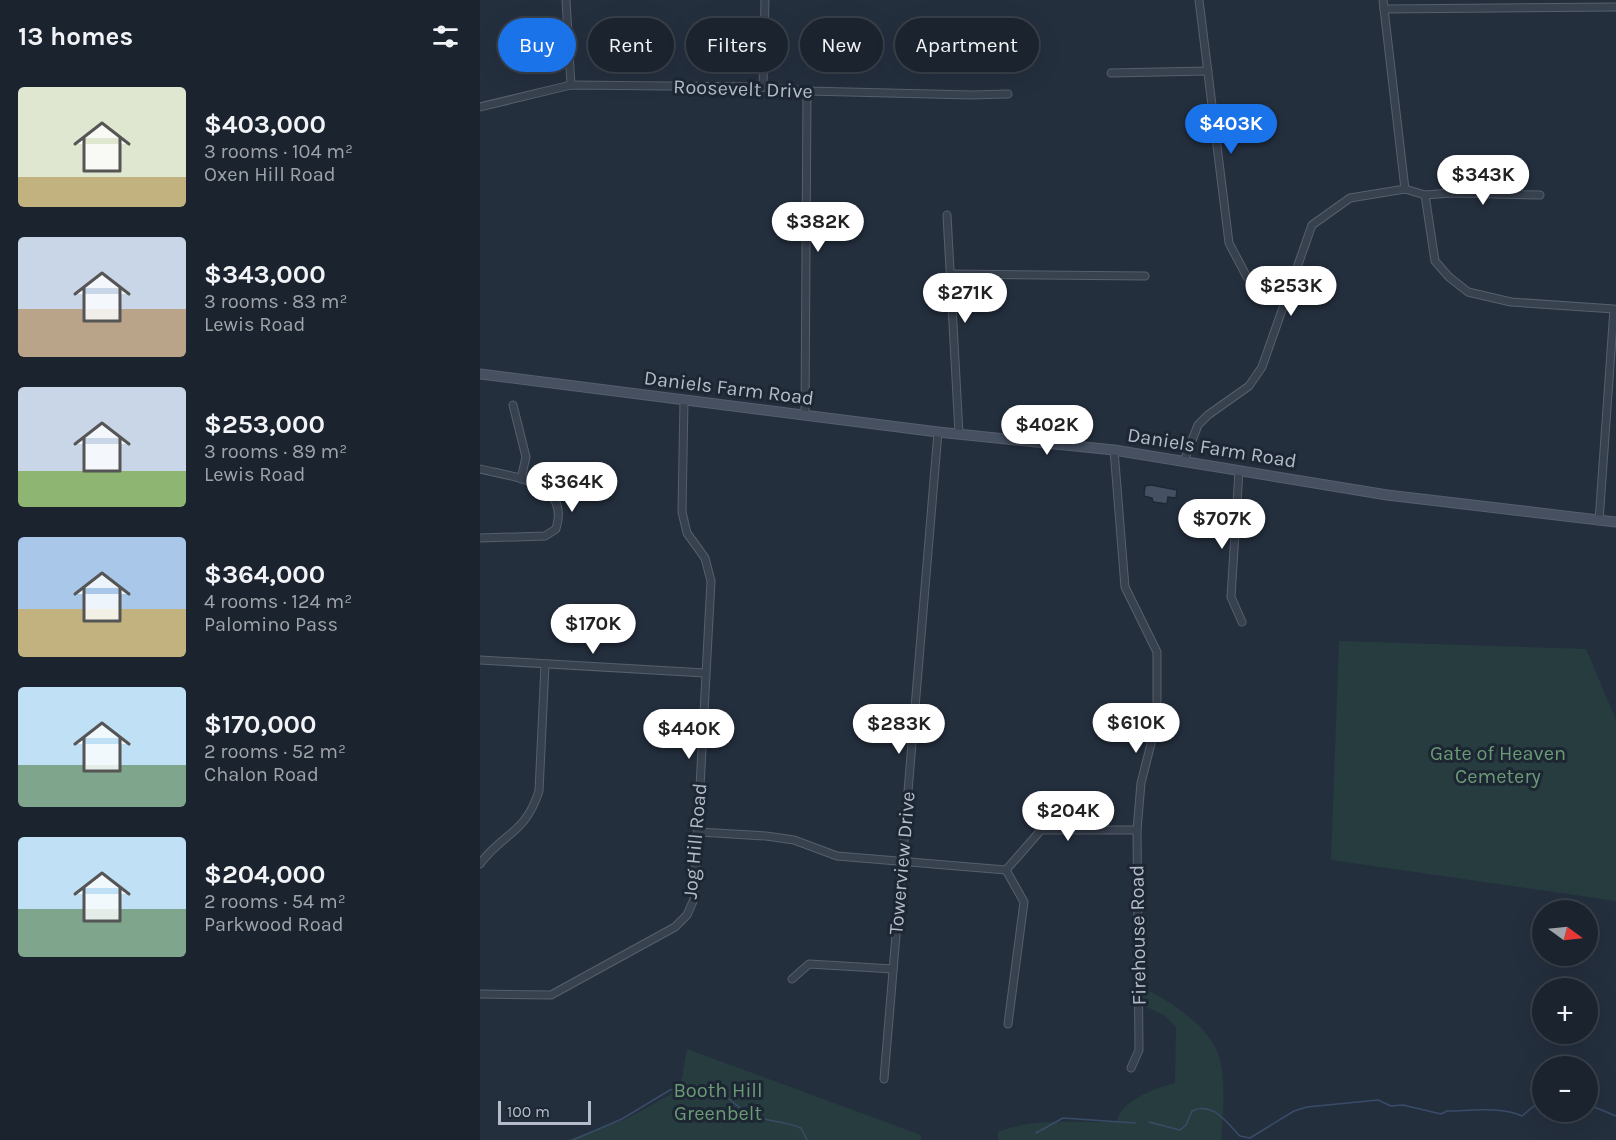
<!DOCTYPE html>
<meta charset="utf-8">
<style>
body{margin:0;font-family:Karla,sans-serif;background:#242b36;color:#f1f3f6;height:100vh;display:flex;flex-direction:column;font-size:22px;white-space:nowrap}
*{box-sizing:border-box;margin:0}
p{font-size:20px;color:#a0a4aa}
.icon{flex:none;width:33px;height:33px;fill:none;stroke:currentColor;stroke-width:2;stroke-linecap:round;stroke-linejoin:round}
.map{position:relative;flex:1;overflow:hidden}
.drawer{display:flex;flex-direction:column;background:#1b232e;width:480px}
.drawer>*{flex:none}
.hud{position:absolute;left:18px;top:18px;width:570px;height:54px;display:flex;gap:12px}
.needle{width:39px;rotate:105deg}
.buttons{position:absolute;left:1052px;top:900px;display:grid;gap:12px}
.buttons a{display:grid;place-items:center;width:66px;height:66px;border-radius:50%;background:#1b232e;box-shadow:0 6px 24px #0002,0 0 0 2px #39404a;font-size:30px}
.scale{position:absolute;left:18px;bottom:15px;width:93px;box-sizing:border-box;padding-left:6px;border:3px solid #b4bcc9;border-top:0;font-size:16px;line-height:21px;white-space:nowrap;color:#b4bcc9;-webkit-text-stroke:4px #1d2633;paint-order:stroke}
.price{position:absolute;translate:-50% -51px;padding:0 14px;border-radius:21px;background:#fff;color:#222;font-size:20px;line-height:39px;filter:drop-shadow(0 2px 3px #0008)}
.price::after{content:'';position:absolute;left:50%;top:36px;width:18px;height:14px;margin-left:-9px;background:inherit;clip-path:polygon(0 0,100% 0,50% 100%)}
.price.active{background:#1a73e8;color:#fff}
ul{padding:0;list-style:none}
li{display:flex;align-items:center;gap:18px;height:150px;padding:0 18px}
li span{display:grid;place-items:center;flex:none;width:168px;height:120px;border-radius:6px;color:#555}
li>.icon{margin-inline-start:auto}
span .icon{width:72px;height:72px;fill:#fffc;stroke-width:1}
li b{font-size:26px}
h2{display:flex;justify-content:space-between;align-items:center;height:72px;padding:0 18px;font-size:26px}
.pill{padding:0 21px;border-radius:27px;background:#1b232e;box-shadow:0 6px 24px #0002,0 0 0 2px #39404a;font-size:21px;line-height:54px}
.pill.active{background:#1a73e8;color:#fff}
main{display:flex;flex:1;min-height:0}
.map>svg:first-child{display:block}
.green{fill:#263c3f}
.lines{fill:none;stroke-linecap:round;stroke-linejoin:round}
.stream{stroke:#394c67;stroke-width:1.5}
.building{fill:#455162;stroke:#1f2835;stroke-width:1.5}
.minor-casing{stroke:#565f6c;stroke-width:9}
.secondary-casing{stroke:#565f6c;stroke-width:11}
.minor{stroke:#38414e;stroke-width:7}
.secondary{stroke:#465061;stroke-width:9}
.labels{text-anchor:middle;dominant-baseline:central;stroke-width:6;stroke-linejoin:round;paint-order:stroke}
.street-label{font-size:20px;fill:#b4bcc9;stroke:#1d2633}
.park-label{font-size:20px;fill:#6b9a76;stroke:#1d2633}
</style>
<main>
<section class="drawer">
<h2>13 homes<svg class="icon" aria-label="filters" viewBox="0 0 24 24"><path d="M4 7h16M4 17h16"/><circle cx="9" cy="7" r="2"/><circle cx="15" cy="17" r="2"/></svg></h2>
<ul>
<li><span style="background:linear-gradient(#dfe7d0 75%,#c2b280 0)"><svg class="icon" aria-label="home" viewBox="0 0 24 24"><path d="M3 11l9-7 9 7M6 9v11h12V9"/></svg></span><div><b>$403,000</b><p>3 rooms · 104 m²</p><p>Oxen Hill Road</p></div></li>
<li><span style="background:linear-gradient(#c9d6e8 60%,#b9a48a 0)"><svg class="icon" aria-label="home" viewBox="0 0 24 24"><path d="M3 11l9-7 9 7M6 9v11h12V9"/></svg></span><div><b>$343,000</b><p>3 rooms · 83 m²</p><p>Lewis Road</p></div></li>
<li><span style="background:linear-gradient(#c9d6e8 70%,#8fb573 0)"><svg class="icon" aria-label="home" viewBox="0 0 24 24"><path d="M3 11l9-7 9 7M6 9v11h12V9"/></svg></span><div><b>$253,000</b><p>3 rooms · 89 m²</p><p>Lewis Road</p></div></li>
<li><span style="background:linear-gradient(#a9c7e8 60%,#c2b280 0)"><svg class="icon" aria-label="home" viewBox="0 0 24 24"><path d="M3 11l9-7 9 7M6 9v11h12V9"/></svg></span><div><b>$364,000</b><p>4 rooms · 124 m²</p><p>Palomino Pass</p></div></li>
<li><span style="background:linear-gradient(#bfe0f5 65%,#7fa58c 0)"><svg class="icon" aria-label="home" viewBox="0 0 24 24"><path d="M3 11l9-7 9 7M6 9v11h12V9"/></svg></span><div><b>$170,000</b><p>2 rooms · 52 m²</p><p>Chalon Road</p></div></li>
<li><span style="background:linear-gradient(#bfe0f5 60%,#7fa58c 0)"><svg class="icon" aria-label="home" viewBox="0 0 24 24"><path d="M3 11l9-7 9 7M6 9v11h12V9"/></svg></span><div><b>$204,000</b><p>2 rooms · 54 m²</p><p>Parkwood Road</p></div></li>
</ul>
</section>
<div class="map">
<svg width="1136" height="1140" viewBox="0 0 1136 1140">
<rect width="100%" height="100%" fill="#242f3e"/>
<g class="green">
<path d="M859,641L1106,649L1136,720V901L851,860Z"/>
<path d="M655,983C685,999 731,1024 740,1060C746,1085 743,1114 741,1140H518V1132C552,1117 600,1123 636,1122C638,1118 640,1112 643,1109C655,1096 679,1087 695,1083L696,1027L685,1016L655,1001Z"/>
<path d="M207,1049L441,1135V1140H87L146,1119L200,1089Z"/>
</g>
<g class="lines">
<g class="stream">
<path d="M1107,1104L1136,1116"/>
<path d="M669,1122L700,1130L706,1125L712,1111C733,1101 747,1123 760,1136L770,1138L814,1111L827,1107L898,1100L911,1106L923,1105L961,1114L967,1111C989,1111 1021,1106 1042,1116L1054,1106L1062,1104"/>
<path d="M556,1133L583,1118L655,1123"/>
<path d="M93,1140L142,1119L190,1090L203,1087L242,1092C257,1108 272,1117 294,1121C304,1123 312,1124 321,1128L327,1140"/>
</g>
</g>
<path class="building" d="M671,485L697,490L696,498L688,497L687,504L673,502L672,498L664,496L665,486Z"/>
<g class="lines">
<g class="minor-casing">
<g id="minor">
<path d="M86,0L91,85"/>
<path d="M719,0L749,243L767,277L804,301"/>
<path d="M903,0L925,189L945,195L955,261L969,277L988,292L1031,302L1134,309L1119,521"/>
<path d="M904,9L1136,7"/>
<path d="M631,73L728,71"/>
<path d="M283,87L285,0"/>
<path d="M0,107L91,85L283,87L327,91L491,95L528,94"/>
<path d="M945,195L971,193L1060,195"/>
<path d="M467,215L479,433"/>
<path d="M470,274L665,276"/>
<path d="M33,405L46,457L41,479"/>
<path d="M325,414L327,91"/>
<path d="M634,450L645,587L677,652V720L661,783L657,830L659,1050L651,1068"/>
<path d="M704,461L718,425L728,415L769,386L782,367L832,225L870,198L925,189"/>
<path d="M0,469C32,477 91,481 76,529L65,536L0,538"/>
<path d="M759,471L751,597L762,622"/>
<path d="M0,660L225,673"/>
<path d="M219,832L286,836L314,840L357,856L526,870"/>
<path d="M0,864C22,833 45,835 59,791L65,665"/>
<path d="M526,870L544,902L528,1024"/>
<path d="M526,870L561,830H657"/>
<path d="M312,979L329,964L413,969"/>
<path d="M0,994L71,995L195,927L207,915L214,899L231,581L225,558L207,533L202,512L204,401"/>
<path d="M404,1079L458,432"/>
</g>
</g>
<g class="secondary-casing">
<path id="secondary" d="M0,374L458,432L634,450L907,495L1136,522"/>
</g>
<use href="#minor" class="minor"/>
<use href="#secondary" class="secondary"/>
</g>
<g class="labels">
<g class="street-label">
<text transform="translate(263 89) rotate(2)">Roosevelt Drive</text>
<text transform="translate(249 388) rotate(7)">Daniels Farm Road</text>
<text transform="translate(732 448) rotate(9)">Daniels Farm Road</text>
<text transform="translate(215 841) rotate(-85)">Jog Hill Road</text>
<text transform="translate(422 863) rotate(-85)">Towerview Drive</text>
<text transform="translate(658 935) rotate(-91)">Firehouse Road</text>
</g>
<g class="park-label">
<text x="1018" y="753">Gate of Heaven<tspan x="1018" dy="23">Cemetery</tspan></text>
<text x="238" y="1090">Booth Hill<tspan x="238" dy="23">Greenbelt</tspan></text>
</g>
</g>
</svg>
<div class="buttons">
<a><svg class="needle" viewBox="-14 -14 28 28"><path d="M0-13l5 13h-10z" fill="#e53935"/><path d="M0 13l5-13h-10z" fill="#a0a4aa"/></svg></a>
<a>+</a>
<a>−</a>
</div>
<div class="scale">100 m</div>
<b class="price active" style="left:751px;top:155px">$403K</b>
<b class="price" style="left:1003px;top:206px">$343K</b>
<b class="price" style="left:338px;top:253px">$382K</b>
<b class="price" style="left:811px;top:317px">$253K</b>
<b class="price" style="left:485px;top:324px">$271K</b>
<b class="price" style="left:567px;top:456px">$402K</b>
<b class="price" style="left:92px;top:513px">$364K</b>
<b class="price" style="left:742px;top:550px">$707K</b>
<b class="price" style="left:113px;top:655px">$170K</b>
<b class="price" style="left:656px;top:754px">$610K</b>
<b class="price" style="left:419px;top:755px">$283K</b>
<b class="price" style="left:209px;top:760px">$440K</b>
<b class="price" style="left:588px;top:842px">$204K</b>
<div class="hud">
<a class="pill active">Buy</a>
<a class="pill">Rent</a>
<a class="pill">Filters</a>
<a class="pill">New</a>
<a class="pill">Apartment</a>
</div>
</div>
</main>
